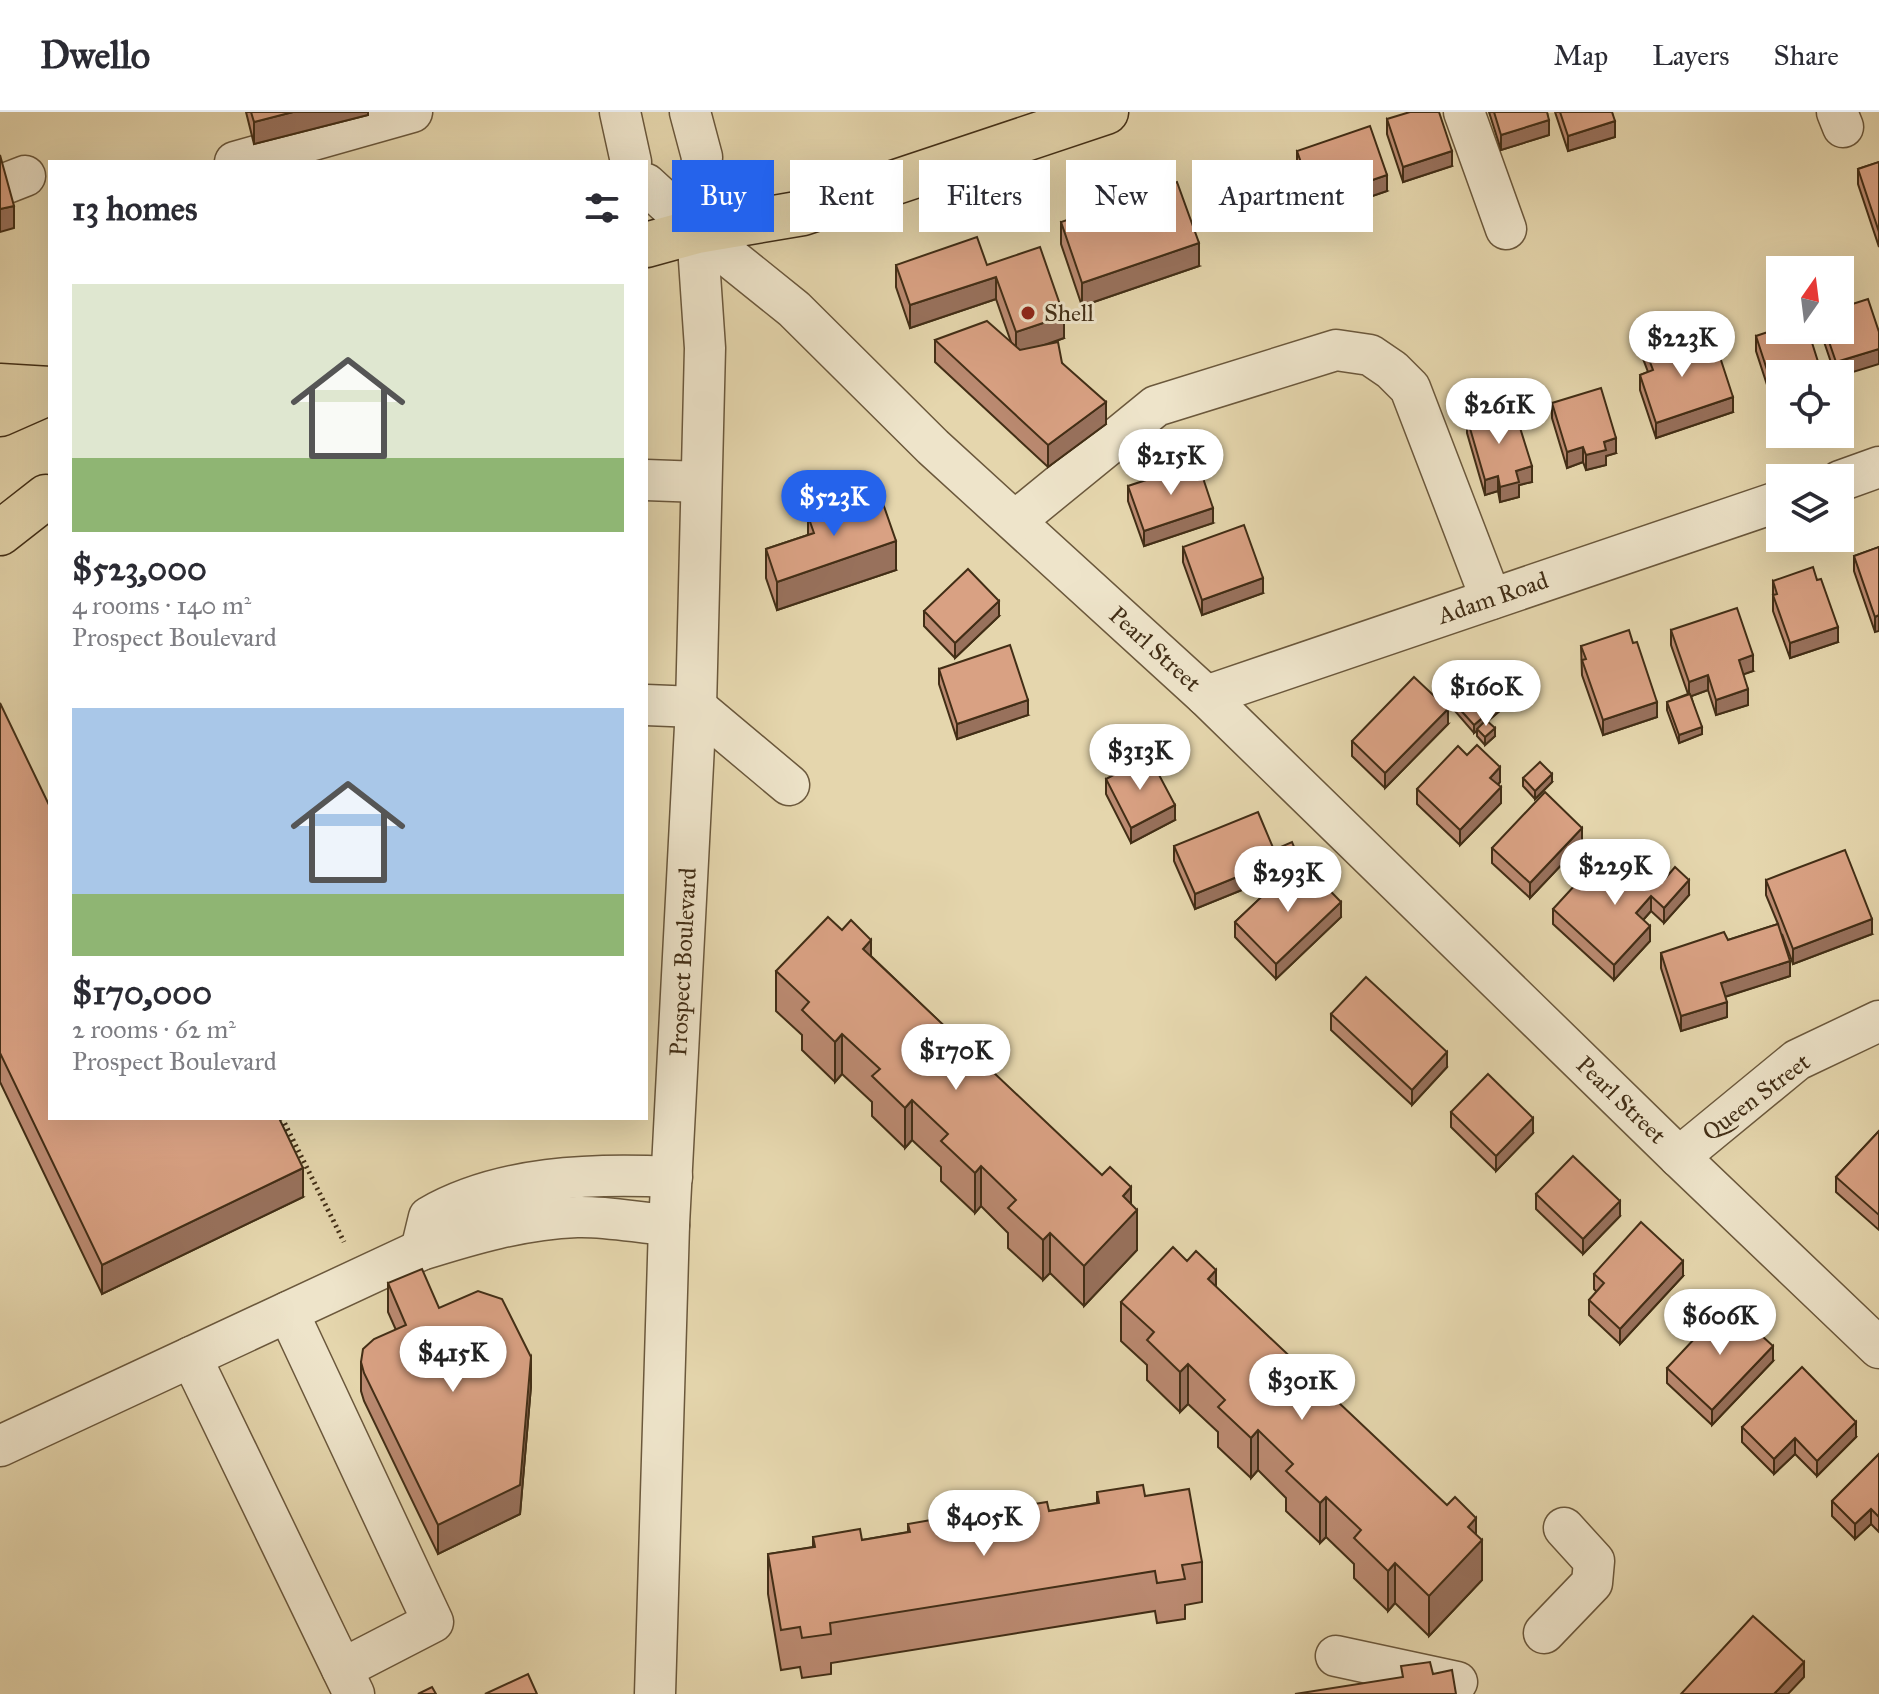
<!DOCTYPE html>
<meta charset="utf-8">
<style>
body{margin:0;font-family:"IM FELL Great Primer",serif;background:#f7f7f7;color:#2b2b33;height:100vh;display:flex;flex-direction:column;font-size:30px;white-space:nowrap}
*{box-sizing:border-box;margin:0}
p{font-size:26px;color:#7c7c81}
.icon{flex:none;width:44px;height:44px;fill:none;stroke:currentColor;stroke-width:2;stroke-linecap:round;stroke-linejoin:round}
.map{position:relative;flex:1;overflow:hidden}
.side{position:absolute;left:48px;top:48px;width:600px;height:960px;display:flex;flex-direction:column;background:#fff;border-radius:0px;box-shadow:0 8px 32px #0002}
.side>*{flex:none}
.hud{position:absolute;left:672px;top:48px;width:760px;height:72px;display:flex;gap:16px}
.needle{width:52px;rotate:14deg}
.fabs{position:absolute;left:1766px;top:144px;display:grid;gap:16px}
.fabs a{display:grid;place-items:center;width:88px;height:88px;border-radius:0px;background:#fff;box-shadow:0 8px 32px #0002;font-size:40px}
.price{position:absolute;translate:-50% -68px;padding:0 18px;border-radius:28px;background:#fff;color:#222;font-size:26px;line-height:52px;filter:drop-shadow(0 2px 4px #0008)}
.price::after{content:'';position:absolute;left:50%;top:48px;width:24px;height:18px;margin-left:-12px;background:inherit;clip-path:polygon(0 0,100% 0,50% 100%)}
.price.on{background:#2563eb;color:#fff}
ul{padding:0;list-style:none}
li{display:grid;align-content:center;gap:16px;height:424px;padding:0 24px}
li span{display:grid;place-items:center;height:248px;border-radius:0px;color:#555}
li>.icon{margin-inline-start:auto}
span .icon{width:144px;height:144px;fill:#fffc;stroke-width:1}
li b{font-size:34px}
h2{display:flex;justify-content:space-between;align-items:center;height:96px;padding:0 24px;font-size:34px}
.chip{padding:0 28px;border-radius:0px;background:#fff;box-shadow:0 8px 32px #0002;font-size:28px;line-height:72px}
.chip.on{background:#2563eb;color:#fff}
header{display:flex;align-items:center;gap:48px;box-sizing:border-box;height:112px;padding:0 40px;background:#fff;border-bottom:2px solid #e1e1e2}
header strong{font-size:38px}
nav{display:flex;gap:44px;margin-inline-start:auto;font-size:28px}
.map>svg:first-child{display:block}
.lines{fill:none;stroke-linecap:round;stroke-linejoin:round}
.minor-casing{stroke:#6b583c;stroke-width:43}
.major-casing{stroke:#422e16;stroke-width:47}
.highway-casing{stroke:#422e16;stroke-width:47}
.path{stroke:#422e16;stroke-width:5;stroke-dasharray:2 4;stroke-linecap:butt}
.minor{stroke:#eee4ca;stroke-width:40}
.major{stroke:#e5d6ad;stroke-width:44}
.highway{stroke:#e5d6ad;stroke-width:44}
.wall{fill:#bb8a71;stroke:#422e16;stroke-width:2}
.shaded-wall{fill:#98715c;stroke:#422e16;stroke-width:2}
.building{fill:#d9a183;stroke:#422e16;stroke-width:2}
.poi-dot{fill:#8f2418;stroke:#eee4ca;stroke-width:3}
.labels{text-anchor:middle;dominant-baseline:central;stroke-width:6;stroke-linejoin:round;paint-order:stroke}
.poi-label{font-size:24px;fill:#422e16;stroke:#eee4ca;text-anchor:start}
.street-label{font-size:24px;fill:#422e16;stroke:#eee4ca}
</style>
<header>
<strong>Dwello</strong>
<nav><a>Map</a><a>Layers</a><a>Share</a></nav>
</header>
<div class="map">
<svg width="1879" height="1582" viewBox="0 0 1879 1582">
<rect width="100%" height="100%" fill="#e5d6ad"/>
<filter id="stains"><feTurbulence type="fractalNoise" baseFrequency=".0025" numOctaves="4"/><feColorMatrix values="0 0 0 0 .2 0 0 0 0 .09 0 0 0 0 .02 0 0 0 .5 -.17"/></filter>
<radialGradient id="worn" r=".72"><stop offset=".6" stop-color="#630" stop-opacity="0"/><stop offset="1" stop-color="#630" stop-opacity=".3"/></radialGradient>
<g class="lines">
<g class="minor-casing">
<g id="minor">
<path d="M620,0L631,50"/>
<path d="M1464,0L1506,117"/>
<path d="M1837,0L1843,15"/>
<path d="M235,50L412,0"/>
<path d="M646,72L697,119L794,197L933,335L1206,584L1679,1045L1879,1236"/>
<path d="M2,73L25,64"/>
<path d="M646,368L701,370"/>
<path d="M1840,369L1879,355"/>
<path d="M1015,409L1156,294L1336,238L1370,243L1392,258L1410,276L1491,487"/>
<path d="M1206,584L1780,389"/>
<path d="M646,593L696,595L789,673"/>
<path d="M1679,1045L1797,948L1879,909"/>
<path d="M421,1138L429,1105C500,1064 592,1061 672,1065"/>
<path d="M288,1200L433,1510L342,1557"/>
<path d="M191,1245L354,1582"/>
<path d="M0,1334L421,1138C472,1122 523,1107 577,1105C607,1104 639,1111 669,1113"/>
<path d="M1544,1521L1592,1471L1594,1449L1564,1416"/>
<path d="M1336,1544L1457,1570"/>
<path d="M655,1582L669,1113L696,595L705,236L697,119L702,45L690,0"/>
</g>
</g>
<g class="major-casing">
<g id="major">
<path d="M646,133L697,119L803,101L1106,0"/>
<path d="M0,302L50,280"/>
</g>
</g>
<g class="highway-casing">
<g id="highway">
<path d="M0,274L50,277"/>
<path d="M0,421L46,385"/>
</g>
</g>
<path class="path" d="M282,1006L344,1130"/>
<use href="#minor" class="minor"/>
<use href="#major" class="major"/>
<use href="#highway" class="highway"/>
</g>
<g class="wall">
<path d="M246,0H368V3L254,32Z"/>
<path d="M1489,0H1547L1549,23L1501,38Z"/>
<path d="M1555,0H1612L1615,25L1568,39Z"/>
<path d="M1387,7L1452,54L1403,70L1387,22Z"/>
<path d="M1297,39L1387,79L1314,104L1297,54Z"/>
<path d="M1879,50V135L1858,72V57Z"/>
<path d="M1061,110L1199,154L1082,194L1061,132Z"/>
<path d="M896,153H987L1064,226L1042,234L1062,251L1106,312L1048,355L935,250V228L1011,230L996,187L910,216L896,175Z"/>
<path d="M1820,218H1840V262H1835Z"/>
<path d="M1756,224L1820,262H1780L1771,285L1756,239Z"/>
<path d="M1642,229L1687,250L1733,300L1656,326L1640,278V263L1648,260L1642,244Z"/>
<path d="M1552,291L1616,341L1606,344V353L1586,358L1583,350L1567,356L1552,306Z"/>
<path d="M1467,306L1503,307L1532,370L1519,373V385L1500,390L1498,379L1485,383L1467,321Z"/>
<path d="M1128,374L1213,411L1144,434L1128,389Z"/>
<path d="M808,404L896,458L777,498L766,466V437L808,423Z"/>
<path d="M1183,435L1263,481L1202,503L1183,450Z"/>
<path d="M1879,435L1875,520L1854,459V444Z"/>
<path d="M1773,469L1838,530L1790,546L1773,499Z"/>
<path d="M924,499L999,504L955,546L924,514Z"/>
<path d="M1671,518L1753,559L1743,562L1748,593L1716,603L1708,578L1691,584L1702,622L1679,631L1667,598V590L1688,582L1671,533Z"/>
<path d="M1633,531L1657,605L1603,623L1582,563L1581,534Z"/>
<path d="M939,557L1028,603L957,627L939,572Z"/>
<path d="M1448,584L1502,597L1487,609L1495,624L1485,633L1477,624V619L1474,621L1448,591Z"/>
<path d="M0,591L50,1006L303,1085L102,1182L0,970Z"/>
<path d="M1448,612L1385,676L1352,644V629Z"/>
<path d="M1467,643L1500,670L1498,673L1501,691L1460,733L1417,692V677Z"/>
<path d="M1523,666L1552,670L1535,687L1523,674Z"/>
<path d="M1106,667L1175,708L1131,731L1106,682Z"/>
<path d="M1582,731L1530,786L1492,751V736Z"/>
<path d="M1174,734L1274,738L1302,761L1341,805L1276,867L1235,825V810L1268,779L1264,769L1195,797L1174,749Z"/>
<path d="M1664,768L1689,783L1664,811L1651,799L1643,808L1650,829L1614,868L1553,812V797L1630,775Z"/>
<path d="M1766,768L1872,822L1793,852L1782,822L1790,864L1725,885L1727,905L1681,919L1661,856V841L1728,828L1778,812L1766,783Z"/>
<path d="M871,844L1131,1093L1137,1138L1084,1194L1050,1161L1043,1168L1008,1136V1121L981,1094L975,1101L941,1069V1055L912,1028L905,1036L872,1004V990L842,962L835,970L802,938V923L776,899V859Z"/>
<path d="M1331,902L1447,955L1412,993L1331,918Z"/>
<path d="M1451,1000L1533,1021L1496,1059L1451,1015Z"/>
<path d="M1879,1019V1118L1836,1080V1065Z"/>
<path d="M1536,1082L1620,1104L1583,1142L1536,1097Z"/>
<path d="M1187,1149L1216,1175L1476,1423L1482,1468L1429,1524L1395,1491L1388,1499L1354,1466V1452L1326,1425L1320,1431L1286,1399V1386L1258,1358L1251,1366L1218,1335V1320L1188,1292L1180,1300L1147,1268V1253L1121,1229V1190Z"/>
<path d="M1594,1162L1683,1164L1620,1232L1589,1203V1188L1597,1180L1594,1177Z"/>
<path d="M388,1171L439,1196L531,1274L520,1402L438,1442L364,1289L361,1279V1250L396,1218L388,1200Z"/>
<path d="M1773,1249L1712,1313L1667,1271V1256Z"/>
<path d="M1742,1315L1856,1325L1817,1364L1795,1342L1774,1362L1742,1330Z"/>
<path d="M1879,1342V1420L1871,1412L1855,1427L1832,1404V1389Z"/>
<path d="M1097,1380L1145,1384L1202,1450V1490L1185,1493V1507L1157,1511L1155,1499L831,1551V1562L802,1566L800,1555L781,1558L768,1482V1442L813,1435V1425L862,1428L908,1420V1412L955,1414L1003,1407V1397L1049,1399L1097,1391Z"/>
</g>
<g class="shaded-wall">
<path d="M293,0H368V3L254,32V10Z"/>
<path d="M1549,8V23L1501,38V23Z"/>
<path d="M1615,9V25L1568,39V24Z"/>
<path d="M1452,39V54L1403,70V55Z"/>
<path d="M1387,63V79L1314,104V88Z"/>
<path d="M14,94V116L0,120V97Z"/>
<path d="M1199,131V154L1082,194V171Z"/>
<path d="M996,165V187L910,216V193Z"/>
<path d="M1064,204V226L1016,243V220Z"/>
<path d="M1879,237V252L1840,264V262H1836V250Z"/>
<path d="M1820,256V262H1807V260Z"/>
<path d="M1780,267V282L1771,285V270Z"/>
<path d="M1733,285V300L1656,326V311Z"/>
<path d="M1106,290V312L1048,355V333Z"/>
<path d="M1616,326V341L1606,344V353L1586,358V343L1604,330Z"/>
<path d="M1583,335V350L1567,356V340Z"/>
<path d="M1532,354V370L1519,373V385L1500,390V375L1516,359Z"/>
<path d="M1498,364V379L1485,383V368Z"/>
<path d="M1213,396V411L1144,434V419Z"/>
<path d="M896,429V458L777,498V470Z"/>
<path d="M1263,466V481L1202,503V488Z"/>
<path d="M999,489V504L955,546V531Z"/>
<path d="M1879,503V519L1875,520V505Z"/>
<path d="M1838,515V530L1790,546V531Z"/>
<path d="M1753,543V559L1739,564V548Z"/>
<path d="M1708,563V578L1689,585V570Z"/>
<path d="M1748,577V593L1716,603V588Z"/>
<path d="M1028,588V603L957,627V612Z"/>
<path d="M1502,589V597L1474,621V613Z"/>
<path d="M1657,590V605L1603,623V608Z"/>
<path d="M1448,597V612L1385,676V661Z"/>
<path d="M1702,615V622L1679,631V623Z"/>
<path d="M1495,616V624L1485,633V625Z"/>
<path d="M1500,655V670L1490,681V666Z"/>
<path d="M1552,662V670L1535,687V679Z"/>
<path d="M1501,675V691L1460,733V718Z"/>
<path d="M1175,693V708L1131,731V716Z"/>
<path d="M1582,716V731L1530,786V771Z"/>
<path d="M1264,754V769L1195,797V782Z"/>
<path d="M1302,754V769L1269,782V767Z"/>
<path d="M1689,768V783L1664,811V796Z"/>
<path d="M1651,784V799L1636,816V801Z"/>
<path d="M1341,790V805L1276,867V852Z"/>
<path d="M1872,807V822L1793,852V837Z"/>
<path d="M1650,814V829L1614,868V853Z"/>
<path d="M871,828V868L863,837Z"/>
<path d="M1790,849V864L1721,886V871Z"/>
<path d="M1727,890V905L1681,919V904Z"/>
<path d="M842,922V962L835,970V930Z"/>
<path d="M1447,940V955L1412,993V978Z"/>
<path d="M912,988V1028L905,1036V996Z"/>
<path d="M1533,1006V1021L1496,1059V1044Z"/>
<path d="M981,1054V1094L975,1101V1061Z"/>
<path d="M303,1056V1085L102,1182V1153Z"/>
<path d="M1131,1075V1104L1137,1098V1138L1084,1194V1154L1123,1084Z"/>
<path d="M1620,1089V1104L1583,1142V1127Z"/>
<path d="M1050,1121V1161L1043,1168V1128Z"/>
<path d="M1683,1149V1164L1620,1232V1217Z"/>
<path d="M1216,1158V1198L1208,1167Z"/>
<path d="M1773,1234V1249L1712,1313V1298Z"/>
<path d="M531,1245V1274L520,1402L438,1442V1413Z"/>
<path d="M1188,1252V1292L1180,1300V1260Z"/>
<path d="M1856,1310V1325L1817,1364V1349Z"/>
<path d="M1258,1318V1358L1251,1366V1326Z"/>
<path d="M1795,1326V1342L1774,1362V1347Z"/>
<path d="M1326,1385V1425L1320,1431V1391Z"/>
<path d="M1871,1397V1412L1855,1427V1412Z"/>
<path d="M1476,1406V1434L1482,1428V1468L1429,1524V1484L1468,1415Z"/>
<path d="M1395,1451V1491L1388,1499V1459Z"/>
<path d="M1804,1550V1565L1788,1582H1774Z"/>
</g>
<g class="building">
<path d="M251,0H293L254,10Z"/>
<path d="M1410,0H1439L1452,39L1403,55L1387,7Z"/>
<path d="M1494,0H1547L1549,8L1501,23Z"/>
<path d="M1560,0H1612L1615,9L1568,24Z"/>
<path d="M1370,14L1387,63L1314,88L1297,39Z"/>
<path d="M0,43L14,94L0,97Z"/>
<path d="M1879,50V120L1858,57Z"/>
<path d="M1177,70L1199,131L1082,171L1061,110Z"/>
<path d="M977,125L987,153L1040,135L1064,204L1016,220L996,165L910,193L896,153Z"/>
<path d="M1868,187L1879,220V237L1836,250L1825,218H1840V196Z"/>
<path d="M987,209L1020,238L1058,230L1062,251L1106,290L1048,333L935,228Z"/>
<path d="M1780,216V218H1808L1820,256L1807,260L1808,262H1780V267L1771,270L1756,224Z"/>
<path d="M1676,218L1687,250L1718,239L1733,285L1656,311L1640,263L1653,258L1642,229Z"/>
<path d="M1601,276L1616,326L1604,330L1606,338L1586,343L1583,335L1567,340L1552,291Z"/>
<path d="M1500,297L1503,307L1516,303L1532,354L1516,359L1519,370L1500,375L1498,364L1485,368L1467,306Z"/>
<path d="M1198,351L1213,396L1144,419L1128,374Z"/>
<path d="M879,380L896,429L777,470L766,437L814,421L808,404Z"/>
<path d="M1244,413L1263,466L1202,488L1183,435Z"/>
<path d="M1879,435V503L1875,505L1854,444Z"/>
<path d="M1813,455L1817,468L1821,467L1838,515L1790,531L1773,483L1777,482L1773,469Z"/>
<path d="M968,457L999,489L955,531L924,499Z"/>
<path d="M1737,496L1753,543L1739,548L1748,577L1716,588L1708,563L1689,570L1671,518Z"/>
<path d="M1629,518L1633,531L1637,530L1657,590L1603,608L1582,548L1586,547L1581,534Z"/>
<path d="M1010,533L1028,588L957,612L939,557Z"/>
<path d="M1476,559L1502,589L1474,613L1448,584Z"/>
<path d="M1414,565L1448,597L1385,661L1352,629Z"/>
<path d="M1690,582L1702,615L1679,623L1667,590Z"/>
<path d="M0,591L50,695V1006H279L303,1056L102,1153L0,941Z"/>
<path d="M1486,608L1495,616L1485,625L1477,617Z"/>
<path d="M1477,633L1500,655L1490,666L1501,675L1460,718L1417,677L1458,634L1467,643Z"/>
<path d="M1149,644L1175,693L1131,716L1106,667Z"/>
<path d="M1540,650L1552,662L1535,679L1523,666Z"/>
<path d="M1545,680L1582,716L1530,771L1492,736Z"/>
<path d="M1258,700L1274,738L1292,730L1302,754L1269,767L1264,754L1195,782L1174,734Z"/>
<path d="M1845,738L1872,807L1793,837L1766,768Z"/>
<path d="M1599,747L1630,775L1649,754L1664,768L1675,755L1689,768L1664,796L1651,784L1636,801L1650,814L1614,853L1553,797Z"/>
<path d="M1307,755L1341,790L1276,852L1235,810L1277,770L1287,775Z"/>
<path d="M828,805L842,818L851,808L871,828L863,837L1102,1063L1110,1055L1131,1075L1123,1084L1137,1098L1084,1154L1050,1121L1043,1128L1008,1096L1016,1088L981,1054L975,1061L941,1029L948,1022L912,988L905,996L872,964L880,957L842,922L835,930L802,898L809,890L776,859Z"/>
<path d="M1778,812L1790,849L1721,871L1727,890L1681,904L1661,841L1724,820L1728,828Z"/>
<path d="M1366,865L1447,940L1412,978L1331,902Z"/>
<path d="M1488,962L1533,1006L1496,1044L1451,1000Z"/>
<path d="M1879,1019V1103L1836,1065Z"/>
<path d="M1573,1044L1620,1089L1583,1127L1536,1082Z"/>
<path d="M1641,1110L1683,1149L1620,1217L1589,1188L1604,1171L1594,1162Z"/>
<path d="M1173,1135L1187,1149L1196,1139L1216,1158L1208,1167L1447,1393L1455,1385L1476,1406L1468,1415L1482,1428L1429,1484L1395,1451L1388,1459L1354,1426L1361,1418L1326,1385L1320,1391L1286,1359L1293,1352L1258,1318L1251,1326L1218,1295L1225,1288L1188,1252L1180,1260L1147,1228L1154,1220L1121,1190Z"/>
<path d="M422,1157L439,1196L478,1179L502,1187L531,1245L520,1373L438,1413L364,1261L361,1250L363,1237L374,1227L406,1213L388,1171Z"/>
<path d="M1727,1192L1773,1234L1712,1298L1667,1256Z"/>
<path d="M1802,1255L1856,1310L1817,1349L1795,1326L1774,1347L1742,1315Z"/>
<path d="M1879,1342V1405L1871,1397L1855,1412L1832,1389Z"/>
<path d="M1143,1373L1145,1384L1189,1377L1202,1450L1182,1453L1185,1467L1157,1471L1155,1459L830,1511L831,1522L802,1526L800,1515L781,1518L768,1442L815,1435L813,1425L860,1417L862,1428L910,1420L908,1412L954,1404L955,1414L1004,1406L1003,1397L1047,1390L1049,1399L1099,1391L1097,1380Z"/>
<path d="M1753,1504L1804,1550L1774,1582H1681Z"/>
<path d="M1430,1550L1433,1562L1452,1558L1456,1582H1295L1403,1565L1401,1554Z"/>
<path d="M528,1562L537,1582H485Z"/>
<path d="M432,1575L436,1582H418Z"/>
</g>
<circle class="poi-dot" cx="1028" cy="201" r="8"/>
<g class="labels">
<g class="poi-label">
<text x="1044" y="201">Shell</text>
</g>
<g class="street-label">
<text transform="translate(1493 486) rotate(-19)">Adam Road</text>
<text transform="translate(1155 537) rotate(42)">Pearl Street</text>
<text transform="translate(683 850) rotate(-87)">Prospect Boulevard</text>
<text transform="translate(1756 985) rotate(-37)">Queen Street</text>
<text transform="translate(1621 988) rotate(44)">Pearl Street</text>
</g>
</g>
<rect width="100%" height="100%" filter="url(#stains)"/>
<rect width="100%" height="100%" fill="url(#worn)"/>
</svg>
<div class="fabs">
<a><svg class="needle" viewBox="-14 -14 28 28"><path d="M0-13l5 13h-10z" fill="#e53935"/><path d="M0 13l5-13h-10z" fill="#7c7c81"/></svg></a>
<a><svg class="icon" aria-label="locate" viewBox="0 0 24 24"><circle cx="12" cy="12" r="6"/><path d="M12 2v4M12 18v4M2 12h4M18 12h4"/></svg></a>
<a><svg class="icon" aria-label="layers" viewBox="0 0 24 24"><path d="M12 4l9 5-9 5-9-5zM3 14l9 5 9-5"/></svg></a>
</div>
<b class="price" style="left:1682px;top:267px">$223K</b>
<b class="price" style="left:1499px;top:334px">$261K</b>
<b class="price" style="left:1171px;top:385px">$215K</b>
<b class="price on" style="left:834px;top:426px">$523K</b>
<b class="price" style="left:1486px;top:616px">$160K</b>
<b class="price" style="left:1140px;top:680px">$313K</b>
<b class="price" style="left:1615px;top:795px">$229K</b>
<b class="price" style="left:1288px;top:802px">$293K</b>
<b class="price" style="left:956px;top:980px">$170K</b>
<b class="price" style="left:1720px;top:1245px">$606K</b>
<b class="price" style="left:453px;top:1282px">$415K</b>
<b class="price" style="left:1302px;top:1310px">$301K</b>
<b class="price" style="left:984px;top:1446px">$405K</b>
<div class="hud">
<a class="chip on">Buy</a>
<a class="chip">Rent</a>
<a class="chip">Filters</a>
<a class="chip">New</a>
<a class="chip">Apartment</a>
</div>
<section class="side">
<h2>13 homes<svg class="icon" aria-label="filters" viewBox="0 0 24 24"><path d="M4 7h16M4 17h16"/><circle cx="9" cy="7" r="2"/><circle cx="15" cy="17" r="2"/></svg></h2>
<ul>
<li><span style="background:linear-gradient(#dfe7d0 70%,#8fb573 0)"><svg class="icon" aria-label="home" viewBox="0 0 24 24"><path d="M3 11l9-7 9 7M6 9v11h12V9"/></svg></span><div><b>$523,000</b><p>4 rooms · 140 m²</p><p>Prospect Boulevard</p></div></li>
<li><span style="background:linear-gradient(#a9c7e8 75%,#8fb573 0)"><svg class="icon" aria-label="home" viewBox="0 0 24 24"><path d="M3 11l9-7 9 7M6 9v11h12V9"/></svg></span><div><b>$170,000</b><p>2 rooms · 62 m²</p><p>Prospect Boulevard</p></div></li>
</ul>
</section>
</div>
